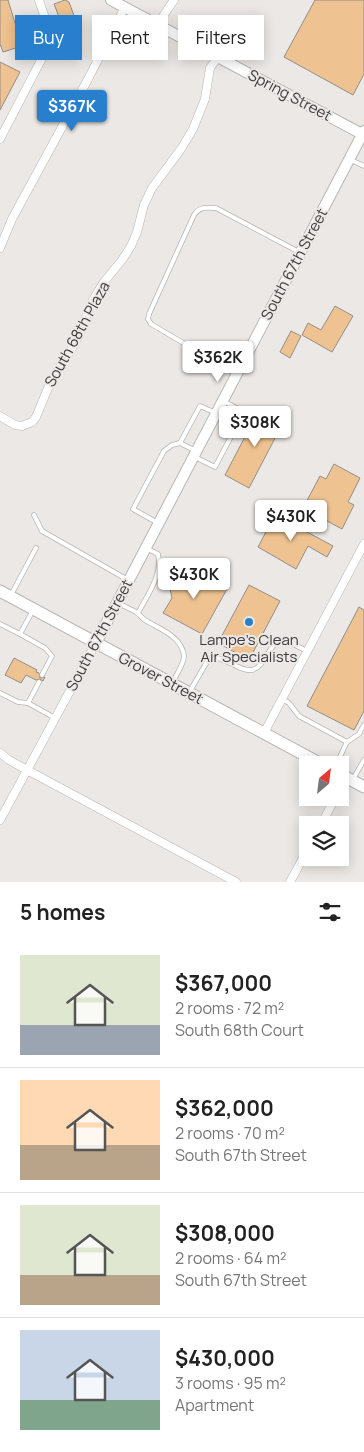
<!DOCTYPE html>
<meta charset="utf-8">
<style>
body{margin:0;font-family:Manrope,sans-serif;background:#f2f2f2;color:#222;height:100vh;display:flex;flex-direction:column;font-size:19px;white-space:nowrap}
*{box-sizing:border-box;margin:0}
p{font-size:16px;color:#767676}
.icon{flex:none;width:28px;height:28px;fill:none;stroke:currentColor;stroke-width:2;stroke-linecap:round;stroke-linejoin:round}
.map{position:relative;height:882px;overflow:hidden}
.sheet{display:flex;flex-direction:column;background:#fff;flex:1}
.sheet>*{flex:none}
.guide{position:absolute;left:15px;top:15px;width:335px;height:45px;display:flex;gap:10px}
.needle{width:32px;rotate:28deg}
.tools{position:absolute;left:299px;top:756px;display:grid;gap:10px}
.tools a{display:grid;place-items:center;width:50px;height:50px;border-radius:0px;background:#fff;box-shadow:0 2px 12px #0003;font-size:25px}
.price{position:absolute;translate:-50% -42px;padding:0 11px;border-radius:5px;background:#fff;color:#222;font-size:16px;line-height:32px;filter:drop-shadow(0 1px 2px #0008)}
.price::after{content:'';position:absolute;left:50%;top:30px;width:15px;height:11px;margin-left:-8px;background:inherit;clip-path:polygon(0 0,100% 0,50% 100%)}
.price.current{background:#277fcd;color:#fff}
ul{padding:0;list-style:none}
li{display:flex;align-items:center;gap:15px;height:125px;padding:0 20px}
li+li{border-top:1px solid #e0e0e0}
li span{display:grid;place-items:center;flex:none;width:140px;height:100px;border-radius:0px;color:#555}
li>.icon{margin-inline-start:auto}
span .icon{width:60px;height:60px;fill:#fffc;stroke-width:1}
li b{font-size:21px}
h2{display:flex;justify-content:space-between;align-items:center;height:60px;padding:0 20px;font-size:21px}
.tag{padding:0 18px;border-radius:0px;background:#fff;box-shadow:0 2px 12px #0003;font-size:18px;line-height:45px}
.tag.current{background:#277fcd;color:#fff}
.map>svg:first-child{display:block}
.building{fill:#efc391;stroke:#918e8b}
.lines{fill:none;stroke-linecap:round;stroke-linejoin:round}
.service-casing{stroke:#b9b6b3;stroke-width:5.5}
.minor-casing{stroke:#b9b6b3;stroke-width:9}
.tertiary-casing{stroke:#b9b6b3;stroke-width:12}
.secondary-casing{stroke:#b9b6b3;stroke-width:13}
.service{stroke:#fff;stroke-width:4}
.minor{stroke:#fff;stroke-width:8}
.tertiary{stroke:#fff;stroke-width:10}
.secondary{stroke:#fff;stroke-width:11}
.poi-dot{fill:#277fcd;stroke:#ebe8e5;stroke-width:2}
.labels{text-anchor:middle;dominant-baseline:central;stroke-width:4;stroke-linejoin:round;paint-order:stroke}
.street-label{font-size:15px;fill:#3c3b3a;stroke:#ebe8e5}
.poi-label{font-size:15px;fill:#3c3b3a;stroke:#ebe8e5}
</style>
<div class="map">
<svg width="364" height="882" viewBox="0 0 364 882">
<rect width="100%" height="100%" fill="#ebe8e5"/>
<g class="building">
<path d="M0,0H8L22,46L3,52L0,44Z"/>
<path d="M65,0L69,2L81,35L79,39L69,43L54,4Z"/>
<path d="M315,0H364V74L353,95L284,57Z"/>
<path d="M0,62L20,72L0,110Z"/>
<path d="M335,306L353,316L332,352L302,335L308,323L321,330Z"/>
<path d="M291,331L301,336L290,358L280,352Z"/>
<path d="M260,408L284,421L249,488L225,475Z"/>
<path d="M334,464L360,478L348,502L354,505L342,529L303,508L320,476L326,479Z"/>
<path d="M276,513L295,523L294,525L333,546L327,557L308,546L296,569L258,547Z"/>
<path d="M182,566L227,589L202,634L163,613L172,598L170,589Z"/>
<path d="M249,585L280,601L249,660L218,643Z"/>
<path d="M359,607L364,610V711L354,730L307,706Z"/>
<path d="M14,658L37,670L36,672L39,673L40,678L45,677L43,681L40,679L36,680L26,675L21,683L5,675Z"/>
</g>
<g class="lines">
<g class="service-casing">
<g id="service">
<path d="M351,160L364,166"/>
<path d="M236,374L151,324L148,319L149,314L194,215C200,206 206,208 216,208L299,252"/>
<path d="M196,451L180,443L200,406L216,413"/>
<path d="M195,457L215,467L244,412L223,401"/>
<path d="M34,515L42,531L128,580"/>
<path d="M158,523L133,509L164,451L172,445L180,443"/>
<path d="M11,595L36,548"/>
<path d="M118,603C124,606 130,609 136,612C139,614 142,618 145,620C159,629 182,636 184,656C184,664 176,675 173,682"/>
<path d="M32,612L20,634L45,648L52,656L42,675"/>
<path d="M138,613C147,596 163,574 158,554L148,549"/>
<path d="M0,624L20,634"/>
<path d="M39,682L28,703L55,718"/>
<path d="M190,691L208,660C222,652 237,672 252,670C267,667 269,637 286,641C293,643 300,648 307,651"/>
<path d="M0,693L18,702L28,703"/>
<path d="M282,699L289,703L299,716L347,742L336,765"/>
<path d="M347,742L359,734L364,725"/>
<path d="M353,779L364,760"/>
</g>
</g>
<g class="minor-casing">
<g id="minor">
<path d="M157,25L174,0"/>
<path d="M0,139L51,41L50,33L39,0"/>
<path d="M0,248L12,219L87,81L125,7"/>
<path d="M0,416L15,425L22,426L32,422L36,417L51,381L75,343L94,298L104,282L122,260L131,246L137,232L144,205L152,188L181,149L193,129L205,99L210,68L218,57"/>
<path d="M264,733L364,544"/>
<path d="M0,753L9,760L27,770L236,882"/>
<path d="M340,789L346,778"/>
<path d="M0,820L96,643"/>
<path d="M321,825L335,798"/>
<path d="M290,882L308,849"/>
</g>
</g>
<g class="tertiary-casing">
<g id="tertiary">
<path d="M111,0L362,134"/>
<path d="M96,643L364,131"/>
</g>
</g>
<g class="secondary-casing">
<g id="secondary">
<path d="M0,591L323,765"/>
<path d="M340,774L364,787"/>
</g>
</g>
<use href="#service" class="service"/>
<use href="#minor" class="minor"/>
<use href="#tertiary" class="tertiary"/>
<use href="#secondary" class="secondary"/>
</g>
<circle class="poi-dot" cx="249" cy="622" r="5"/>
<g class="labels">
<g class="street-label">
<text transform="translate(290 95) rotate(28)">Spring Street</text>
<text transform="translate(294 264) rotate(-62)">South 67th Street</text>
<text transform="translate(77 334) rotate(-61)">South 68th Plaza</text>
<text transform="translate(99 635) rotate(-62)">South 67th Street</text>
<text transform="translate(161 678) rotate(28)">Grover Street</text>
</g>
<g class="poi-label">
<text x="249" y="639">Lampe's Clean<tspan x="249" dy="17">Air Specialists</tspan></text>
</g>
</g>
</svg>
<div class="tools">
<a><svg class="needle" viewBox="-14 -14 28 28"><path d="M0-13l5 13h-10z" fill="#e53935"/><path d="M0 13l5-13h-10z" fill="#767676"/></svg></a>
<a><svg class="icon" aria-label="layers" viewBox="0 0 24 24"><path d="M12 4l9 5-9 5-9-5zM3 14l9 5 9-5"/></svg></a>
</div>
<b class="price current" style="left:72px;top:132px">$367K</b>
<b class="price" style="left:218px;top:383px">$362K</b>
<b class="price" style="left:255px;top:448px">$308K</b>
<b class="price" style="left:291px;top:542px">$430K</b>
<b class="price" style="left:194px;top:600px">$430K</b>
<div class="guide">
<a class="tag current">Buy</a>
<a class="tag">Rent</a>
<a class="tag">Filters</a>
</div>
</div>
<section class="sheet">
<h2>5 homes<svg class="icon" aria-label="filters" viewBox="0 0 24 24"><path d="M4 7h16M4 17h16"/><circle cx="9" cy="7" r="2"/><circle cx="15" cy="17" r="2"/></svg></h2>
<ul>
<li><span style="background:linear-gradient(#dfe7d0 70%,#9aa5b1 0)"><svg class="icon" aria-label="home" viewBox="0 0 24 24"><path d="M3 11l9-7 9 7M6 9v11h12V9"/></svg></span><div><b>$367,000</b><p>2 rooms · 72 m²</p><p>South 68th Court</p></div></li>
<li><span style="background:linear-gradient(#ffd9b3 65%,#b9a48a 0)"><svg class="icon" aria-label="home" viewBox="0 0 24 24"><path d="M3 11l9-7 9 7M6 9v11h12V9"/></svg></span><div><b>$362,000</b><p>2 rooms · 70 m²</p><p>South 67th Street</p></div></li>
<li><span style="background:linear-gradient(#dfe7d0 70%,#b9a48a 0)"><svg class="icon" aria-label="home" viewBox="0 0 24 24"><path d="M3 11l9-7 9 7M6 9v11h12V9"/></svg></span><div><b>$308,000</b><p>2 rooms · 64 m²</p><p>South 67th Street</p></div></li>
<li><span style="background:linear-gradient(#c9d6e8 70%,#7fa58c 0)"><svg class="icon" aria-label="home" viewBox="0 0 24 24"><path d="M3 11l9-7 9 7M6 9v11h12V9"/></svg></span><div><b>$430,000</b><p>3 rooms · 95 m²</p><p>Apartment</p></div></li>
</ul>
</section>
